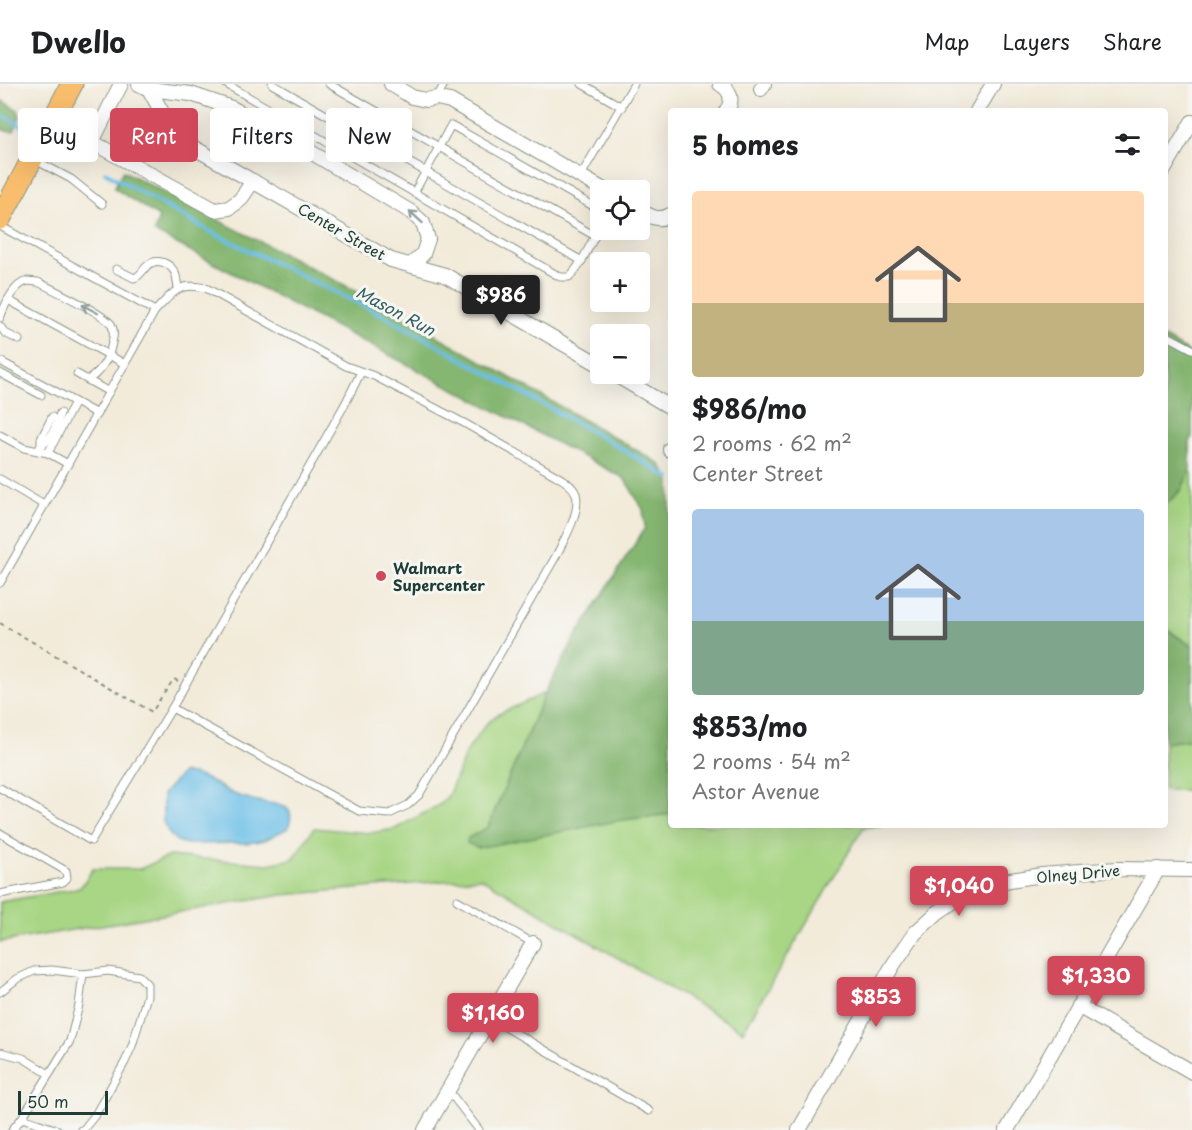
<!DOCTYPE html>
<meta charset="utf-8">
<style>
body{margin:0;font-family:"Playpen Sans",sans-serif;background:#f6f6f6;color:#202124;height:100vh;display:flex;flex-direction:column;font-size:22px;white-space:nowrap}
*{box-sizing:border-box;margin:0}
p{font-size:20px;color:#757577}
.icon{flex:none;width:33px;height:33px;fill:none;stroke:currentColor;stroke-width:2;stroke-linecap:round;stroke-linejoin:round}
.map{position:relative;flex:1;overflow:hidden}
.panel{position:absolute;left:668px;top:24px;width:500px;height:720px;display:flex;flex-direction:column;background:#fff;border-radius:6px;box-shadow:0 6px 24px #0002}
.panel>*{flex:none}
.top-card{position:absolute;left:18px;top:24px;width:560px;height:54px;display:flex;gap:12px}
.controls{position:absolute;left:590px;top:96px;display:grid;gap:12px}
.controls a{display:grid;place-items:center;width:60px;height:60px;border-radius:6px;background:#fff;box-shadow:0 6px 24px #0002;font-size:30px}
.scale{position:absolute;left:18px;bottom:15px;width:90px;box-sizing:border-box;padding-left:6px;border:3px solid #1f3d34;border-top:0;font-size:16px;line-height:21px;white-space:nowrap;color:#1f3d34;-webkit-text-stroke:4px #f6f6f2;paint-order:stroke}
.price{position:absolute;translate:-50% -51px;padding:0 14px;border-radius:6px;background:#d1495b;color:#fff;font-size:20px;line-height:39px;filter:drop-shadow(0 2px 3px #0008)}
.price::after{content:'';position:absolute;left:50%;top:36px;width:18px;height:14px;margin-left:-9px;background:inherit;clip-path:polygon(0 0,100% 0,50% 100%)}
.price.active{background:#222;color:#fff}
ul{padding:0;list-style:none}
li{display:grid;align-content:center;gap:12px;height:318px;padding:0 24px}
li span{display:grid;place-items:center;height:186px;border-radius:6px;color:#555}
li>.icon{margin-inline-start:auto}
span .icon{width:108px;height:108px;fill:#fffc;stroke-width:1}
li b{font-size:26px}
h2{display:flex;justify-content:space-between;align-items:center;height:72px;padding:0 24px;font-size:26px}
.chip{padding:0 21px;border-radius:6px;background:#fff;box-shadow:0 6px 24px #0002;font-size:21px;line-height:54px}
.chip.active{background:#d1495b;color:#fff}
header{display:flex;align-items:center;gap:36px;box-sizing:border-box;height:84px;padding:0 30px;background:#fff;border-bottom:2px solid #e0e0e0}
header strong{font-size:28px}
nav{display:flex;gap:33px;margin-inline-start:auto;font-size:21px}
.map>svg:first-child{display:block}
.green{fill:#a8d684;stroke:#648a5c;stroke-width:1.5}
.forest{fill:#86b772;stroke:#527a53;stroke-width:1.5}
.water{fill:#6cbfe8;stroke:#467e8e;stroke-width:1.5}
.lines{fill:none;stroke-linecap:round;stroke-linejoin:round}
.stream{stroke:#6cbfe8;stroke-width:4}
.lane-casing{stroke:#899487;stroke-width:9}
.street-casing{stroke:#899487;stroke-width:16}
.primary-casing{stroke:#899487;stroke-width:23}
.path{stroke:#899487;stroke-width:2;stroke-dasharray:4.5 4.5;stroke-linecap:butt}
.lane{stroke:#fff;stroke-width:7}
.street{stroke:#fff;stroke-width:14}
.primary{stroke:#f9be6d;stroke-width:21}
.oneway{stroke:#8f9e9a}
.poi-dot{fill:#d1495b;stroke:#f6f6f2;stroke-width:2}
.labels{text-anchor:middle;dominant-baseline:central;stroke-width:6;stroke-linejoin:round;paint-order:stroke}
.street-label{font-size:15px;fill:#1f3d34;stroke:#f6f6f2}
.poi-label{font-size:15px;font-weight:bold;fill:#1f3d34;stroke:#f6f6f2;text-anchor:start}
.water-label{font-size:16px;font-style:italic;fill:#325e61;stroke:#f6f6f2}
</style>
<header>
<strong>Dwello</strong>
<nav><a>Map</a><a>Layers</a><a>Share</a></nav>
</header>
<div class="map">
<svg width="1192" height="1046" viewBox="0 0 1192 1046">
<rect width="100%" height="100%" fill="#f6f6f2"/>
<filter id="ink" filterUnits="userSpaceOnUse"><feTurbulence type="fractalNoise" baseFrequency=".0167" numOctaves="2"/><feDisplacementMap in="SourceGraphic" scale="12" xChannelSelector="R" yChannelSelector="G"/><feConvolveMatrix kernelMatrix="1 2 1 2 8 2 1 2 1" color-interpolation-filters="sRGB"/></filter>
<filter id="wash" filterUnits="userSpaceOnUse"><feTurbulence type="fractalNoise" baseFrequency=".008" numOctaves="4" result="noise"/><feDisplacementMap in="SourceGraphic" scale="24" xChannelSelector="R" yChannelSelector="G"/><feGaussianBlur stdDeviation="1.35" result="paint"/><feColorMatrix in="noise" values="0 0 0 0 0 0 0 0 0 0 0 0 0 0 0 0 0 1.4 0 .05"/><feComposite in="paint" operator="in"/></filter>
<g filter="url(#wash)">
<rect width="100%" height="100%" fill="#f3ebda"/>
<g class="green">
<path d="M1190,387L1192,389V562L1164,544V422L1181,406Z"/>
<path d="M545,609L488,743L622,736L670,730V741H883L863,744L743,947L481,794L282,811L0,858V818L80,804L93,785H140L169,772L268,780L293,775L314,744L370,749L395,745L439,721L448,712L467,667L485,641L499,630Z"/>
<path d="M1192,655V706H1164V659Z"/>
</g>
<g class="forest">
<path d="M0,16L18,26L20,33L14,47H6L0,44Z"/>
<path d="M123,87L387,223L659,379L670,395V730L622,736L478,764L467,759L468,754L488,743L545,609L575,554L645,444L643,425L624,394L154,148L159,133L114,104Z"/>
<path d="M1164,254L1192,270V354L1190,357V387L1181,406L1164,422Z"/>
<path d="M1164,544L1192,562V655L1164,659Z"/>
</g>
<path class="water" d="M182,689C202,689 217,702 234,710C241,713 249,715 257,717C265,719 277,719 285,723C293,728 291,737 288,744L265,756L248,759L187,760L177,757L170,751L163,738V710Z"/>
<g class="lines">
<g class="stream">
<path d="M0,30L24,43"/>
<path d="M61,63L65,66"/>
<path d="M105,88L211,148L387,233L614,360L670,394"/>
</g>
</g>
</g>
<g filter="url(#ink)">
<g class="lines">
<g class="lane-casing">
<g id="lane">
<path d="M226,0L555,190L560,193H569C581,182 587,166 595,152L329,0"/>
<path d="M272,0L582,177"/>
<path d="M582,0L622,23"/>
<path d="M437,14L444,0"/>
<path d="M35,76L71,95L102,120"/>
<path d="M580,93L634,0"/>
<path d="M414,109L451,41L600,126"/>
<path d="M0,142L155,227C174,208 177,198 206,204L346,282L374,292L464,339L555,391C562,395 573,401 576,410C581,428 564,456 556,472L419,711L408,721L389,730L359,727L172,624L91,757L0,704"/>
<path d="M595,152L600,141"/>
<path d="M116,185L134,194C141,192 142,186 147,182C157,173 170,179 175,189C177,193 177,199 178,203"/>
<path d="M8,216L125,280"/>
<path d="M0,234C5,221 13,200 28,197C29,197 37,198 38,198C52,205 104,230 111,240C116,248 112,258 110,267C106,279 99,289 88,296"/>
<path d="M0,242L5,249L19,256"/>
<path d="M1164,250L1192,265"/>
<path d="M0,277L75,318L48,369"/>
<path d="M0,289L41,311"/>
<path d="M77,290L109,308"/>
<path d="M75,318L97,330"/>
<path d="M0,351L24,364L48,369L68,380"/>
<path d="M41,362C52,355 57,340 60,329"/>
<path d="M40,363L41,362V355L52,333"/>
<path d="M0,395L44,421"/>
<path d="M0,499L155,227"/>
<path d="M172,624L345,320L361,288"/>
<path d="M0,749L66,787L67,794L63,798L0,810"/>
<path d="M457,816L533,859"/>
<path d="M0,908L17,895L34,887L52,886L83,890L108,887L139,892L147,900V912L132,962L125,978L95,1031L83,1046H81"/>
<path d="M490,934L649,1027"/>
<path d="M0,968L23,974L49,990"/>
<path d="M448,1006L479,1046"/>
<path d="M22,1034L58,1046"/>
<path d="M12,1046L22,1034L70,957L79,921L83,890"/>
</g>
</g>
<g class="street-casing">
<g id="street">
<path d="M121,0L92,58L215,126L229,124L240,116L253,97"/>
<path d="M139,0L149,5L173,48L191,62L391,176L445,191L600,281"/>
<path d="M391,0L412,13L426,16L437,14L450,17L604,106"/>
<path d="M720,0C731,6 734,17 726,27"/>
<path d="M149,5L191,10L232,24L309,67L411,128L423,139L428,155L423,170L411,181"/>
<path d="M761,5L764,0"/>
<path d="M977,27L993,0"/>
<path d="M1164,86L1192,38"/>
<path d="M639,126C650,132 658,138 670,131"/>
<path d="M614,290L670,323"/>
<path d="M670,365V366"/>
<path d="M1078,922L1192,988"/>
<path d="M425,1046L533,859"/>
<path d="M799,1046L893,881L915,849L937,829L963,811L998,798L1042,791L1117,785L1192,786"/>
<path d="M1007,1046L1158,785"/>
</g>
</g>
<g class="primary-casing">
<path id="primary" d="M0,135L72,0"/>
</g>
<path class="path" d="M0,539L152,628L162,612L174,595L178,597"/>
<use href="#lane" class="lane"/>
<use href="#street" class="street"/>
<use href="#primary" class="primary"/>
</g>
<defs><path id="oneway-shaft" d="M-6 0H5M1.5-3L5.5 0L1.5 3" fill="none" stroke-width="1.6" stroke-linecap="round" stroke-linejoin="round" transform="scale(1.5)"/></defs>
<g class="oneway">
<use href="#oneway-shaft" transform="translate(416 133) rotate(-138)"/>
<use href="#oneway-shaft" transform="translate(90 225) rotate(-152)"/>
</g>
</g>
<circle class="poi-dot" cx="381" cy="492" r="6"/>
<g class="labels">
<g class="street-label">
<text transform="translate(342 147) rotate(30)">Center Street</text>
<text transform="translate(1078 789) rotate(-5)">Olney Drive</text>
</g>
<g class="poi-label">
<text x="393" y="483">Walmart<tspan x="393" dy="17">Supercenter</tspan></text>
</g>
<g class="water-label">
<text transform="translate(396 226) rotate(28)">Mason Run</text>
</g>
</g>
</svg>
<div class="controls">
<a><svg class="icon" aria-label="locate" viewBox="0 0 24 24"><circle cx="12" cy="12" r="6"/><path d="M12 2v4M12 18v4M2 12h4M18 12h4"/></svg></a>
<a>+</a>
<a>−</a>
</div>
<div class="scale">50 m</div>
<b class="price active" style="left:501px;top:242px">$986</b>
<b class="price" style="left:959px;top:833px">$1,040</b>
<b class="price" style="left:1096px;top:923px">$1,330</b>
<b class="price" style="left:876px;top:944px">$853</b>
<b class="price" style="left:493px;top:960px">$1,160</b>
<div class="top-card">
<a class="chip">Buy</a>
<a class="chip active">Rent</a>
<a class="chip">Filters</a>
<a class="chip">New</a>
</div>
<section class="panel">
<h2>5 homes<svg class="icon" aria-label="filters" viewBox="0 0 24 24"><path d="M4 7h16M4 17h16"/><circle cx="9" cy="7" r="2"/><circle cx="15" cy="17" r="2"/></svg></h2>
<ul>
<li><span style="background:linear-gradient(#ffd9b3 60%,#c2b280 0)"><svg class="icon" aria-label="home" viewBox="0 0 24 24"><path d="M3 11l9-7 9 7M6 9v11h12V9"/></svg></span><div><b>$986/mo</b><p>2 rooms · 62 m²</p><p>Center Street</p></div></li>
<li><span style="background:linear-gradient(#a9c7e8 60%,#7fa58c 0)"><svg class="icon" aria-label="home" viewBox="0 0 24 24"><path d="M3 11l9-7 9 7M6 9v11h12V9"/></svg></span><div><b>$853/mo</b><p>2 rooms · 54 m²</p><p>Astor Avenue</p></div></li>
</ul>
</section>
</div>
